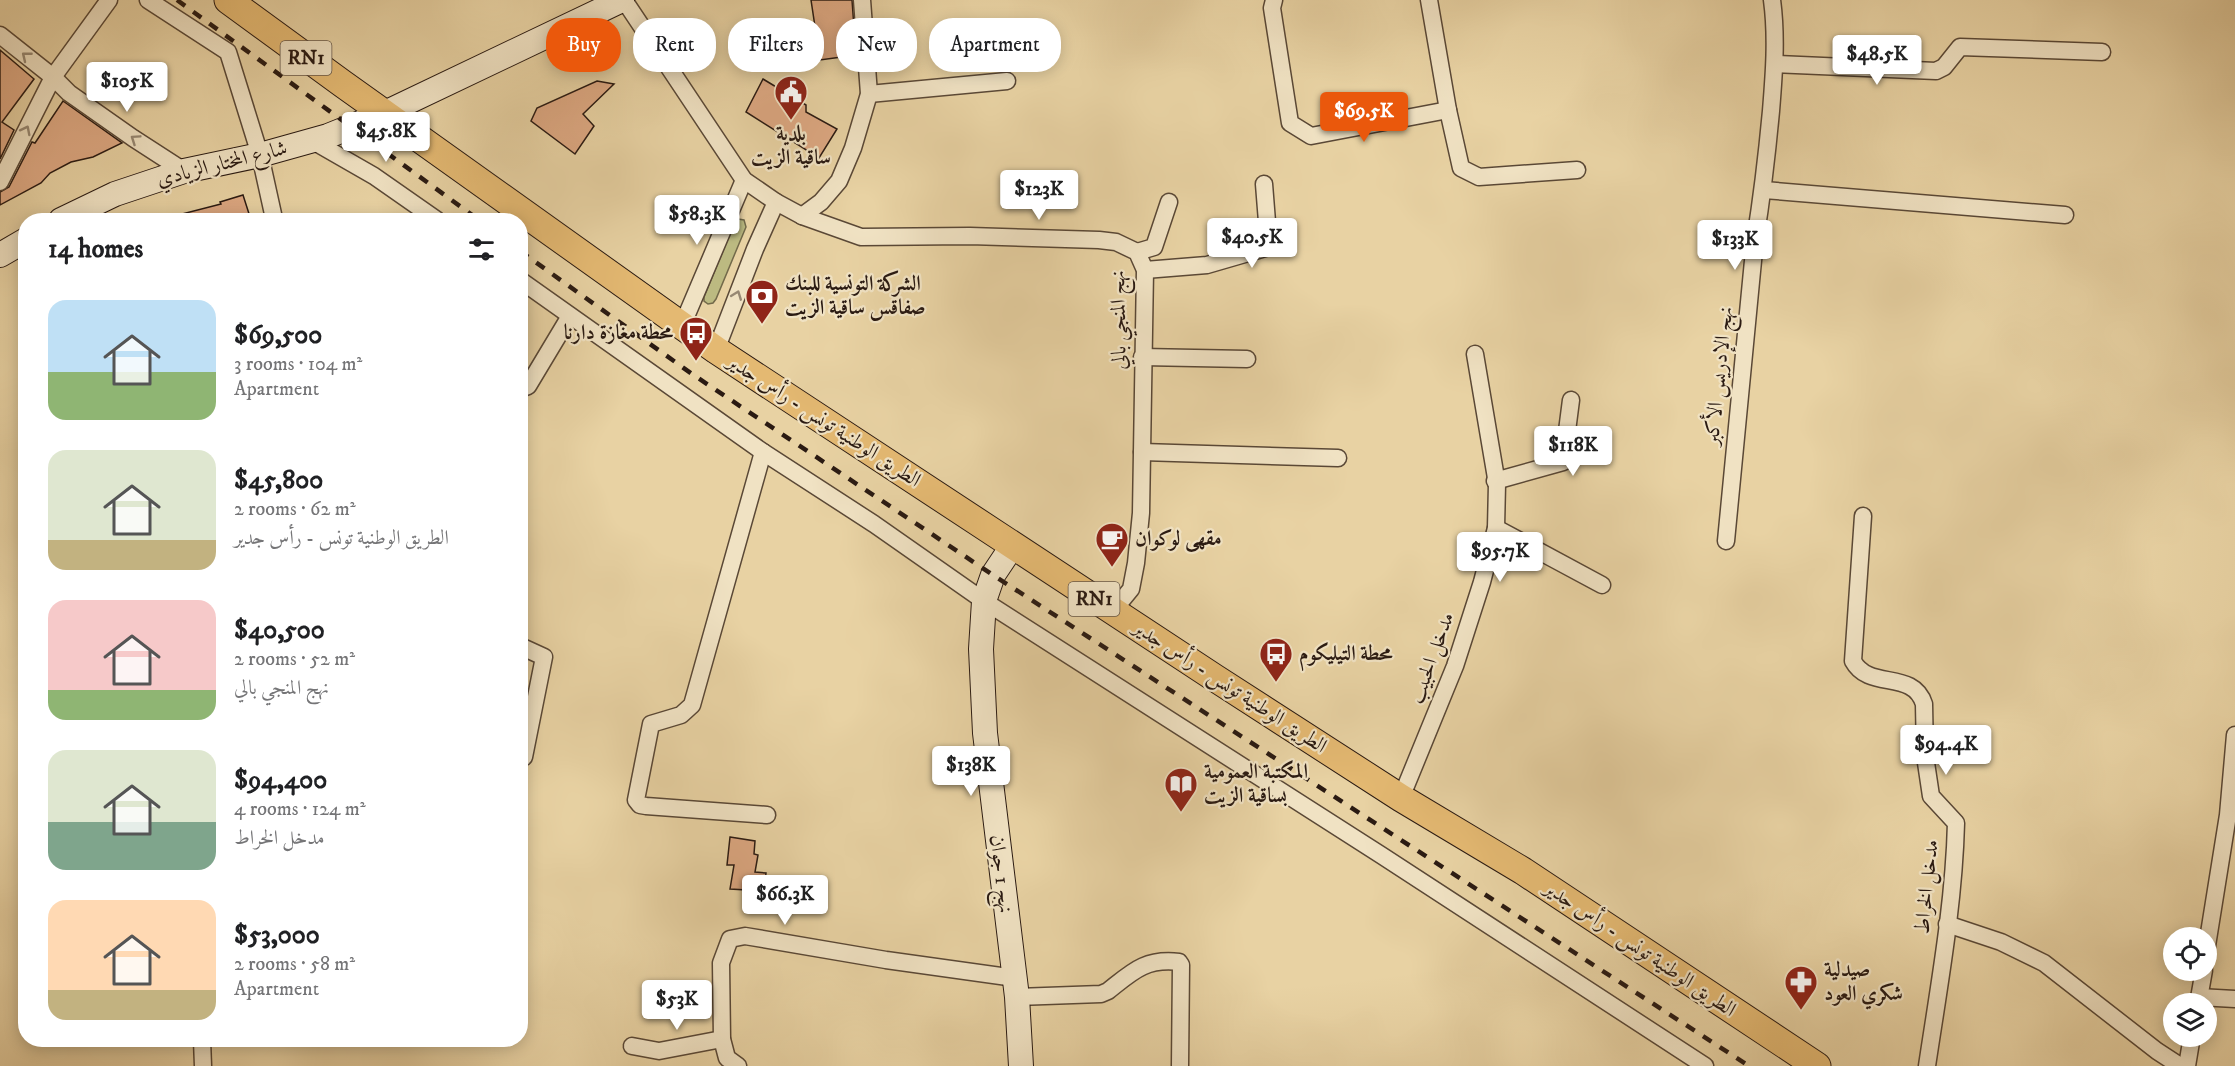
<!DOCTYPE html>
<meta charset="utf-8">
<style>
body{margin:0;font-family:"IM FELL DW Pica",Amiri,serif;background:#f2f2f2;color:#202124;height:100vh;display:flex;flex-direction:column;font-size:22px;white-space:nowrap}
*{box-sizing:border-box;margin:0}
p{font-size:20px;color:#757577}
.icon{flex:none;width:33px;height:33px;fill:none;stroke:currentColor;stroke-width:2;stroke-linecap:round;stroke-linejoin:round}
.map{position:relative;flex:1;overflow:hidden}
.details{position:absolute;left:18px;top:213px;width:510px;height:834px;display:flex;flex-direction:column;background:#fff;border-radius:24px;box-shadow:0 3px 15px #0003}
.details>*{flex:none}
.hud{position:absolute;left:546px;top:18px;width:570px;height:54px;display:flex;gap:12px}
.controls{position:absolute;left:2163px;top:927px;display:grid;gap:12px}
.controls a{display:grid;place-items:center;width:54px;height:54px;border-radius:50%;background:#fff;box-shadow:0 3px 15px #0003;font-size:30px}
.price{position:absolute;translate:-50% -51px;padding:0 14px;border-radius:6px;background:#fff;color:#222;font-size:20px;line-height:39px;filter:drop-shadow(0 2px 3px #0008)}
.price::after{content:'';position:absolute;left:50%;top:36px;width:18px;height:14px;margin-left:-9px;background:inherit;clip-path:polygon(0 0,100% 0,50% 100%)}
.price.current{background:#ea580c;color:#fff}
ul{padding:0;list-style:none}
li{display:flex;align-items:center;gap:18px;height:150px;padding:0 30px}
li span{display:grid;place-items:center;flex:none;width:168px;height:120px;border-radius:18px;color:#555}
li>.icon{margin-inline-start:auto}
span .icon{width:72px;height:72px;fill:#fffc;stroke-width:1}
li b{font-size:26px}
h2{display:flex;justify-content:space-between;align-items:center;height:72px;padding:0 30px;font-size:26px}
.chip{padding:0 21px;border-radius:24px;background:#fff;box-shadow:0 3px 15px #0003;font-size:21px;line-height:54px}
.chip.current{background:#ea580c;color:#fff}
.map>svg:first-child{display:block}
.green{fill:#bcba81;stroke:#736a4a;stroke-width:1.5}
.building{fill:#dda882;stroke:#2a1a12;stroke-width:1.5}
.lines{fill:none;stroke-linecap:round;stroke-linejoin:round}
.street-casing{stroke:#5a4836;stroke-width:19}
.secondary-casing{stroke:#2a1a12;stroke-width:26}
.primary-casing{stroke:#2a1a12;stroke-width:29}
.street{stroke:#f0e2c3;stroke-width:16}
.secondary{stroke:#f0e2c3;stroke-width:24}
.primary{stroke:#e4b972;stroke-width:27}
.rail{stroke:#2a1a12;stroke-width:4.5;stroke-dasharray:10 10;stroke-linecap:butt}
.oneway{stroke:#978873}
.labels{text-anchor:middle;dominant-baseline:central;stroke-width:4.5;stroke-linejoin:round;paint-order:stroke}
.shield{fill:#f0e2c3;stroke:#655647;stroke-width:1.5}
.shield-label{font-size:20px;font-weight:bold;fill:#2a1a12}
.poi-label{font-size:21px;font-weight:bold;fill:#2a1a12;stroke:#f0e2c3;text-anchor:start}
.street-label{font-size:21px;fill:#2a1a12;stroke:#f0e2c3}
</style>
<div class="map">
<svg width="2235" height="1066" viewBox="0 0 2235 1066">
<rect width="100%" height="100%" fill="#e8d2a3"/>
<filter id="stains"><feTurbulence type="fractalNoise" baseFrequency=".00333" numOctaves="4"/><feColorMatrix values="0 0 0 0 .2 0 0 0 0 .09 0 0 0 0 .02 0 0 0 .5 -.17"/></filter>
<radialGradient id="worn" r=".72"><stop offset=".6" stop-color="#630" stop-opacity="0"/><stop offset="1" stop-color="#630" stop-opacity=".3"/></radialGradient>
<path class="green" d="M738,219L744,220L746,227L716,299L713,303L708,304L704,301V297L734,224Z"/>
<g class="building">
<path d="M811,0H852L856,55L820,60Z"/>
<path d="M0,50L34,79L2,122L14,130L0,159Z"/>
<path d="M763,79L806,105V112L837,129L819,158L746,112Z"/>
<path d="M597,81L614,84L583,114L594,126L575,154L531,121L537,108Z"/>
<path d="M63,101L122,143L93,157L71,162L50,173L41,183L0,205V192L9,187L32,142L35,143Z"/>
<path d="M243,195L251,220H179L178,215L221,204L220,202Z"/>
<path d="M730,837L755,841L754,854L758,855L755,872L766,873L764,891L730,889L734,865H727Z"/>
</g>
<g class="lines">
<g class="street-casing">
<g id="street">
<path d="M148,0L228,52L260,155L273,214"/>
<path d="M624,0L744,180L776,202L802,216L861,237L970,236L1099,240L1116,242L1137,252L1145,270L1141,513L1136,563L1131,589L1113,611"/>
<path d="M1274,0L1272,8L1290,123L1311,136L1448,110"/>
<path d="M1429,0L1448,110L1461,168L1479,177L1577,170"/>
<path d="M0,35L53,77L69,93L133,138L184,171"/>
<path d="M1775,64L1936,71L1944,67L1960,47L2102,52"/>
<path d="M869,94L1007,81"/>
<path d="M313,141L374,176L437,220"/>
<path d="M0,182L53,77L109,0"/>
<path d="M1764,190L2065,215"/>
<path d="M802,216L821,202L839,181L853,148L869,94L862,0"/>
<path d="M1137,252L1154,247L1169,202"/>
<path d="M1145,270L1207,265L1269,247L1264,184"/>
<path d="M520,280L763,452L874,524L984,601L1381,855L1705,1066"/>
<path d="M682,326L744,180"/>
<path d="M716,350L755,249L776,202"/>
<path d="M1142,357L1247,359"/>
<path d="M520,389L528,386L570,316"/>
<path d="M763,452L692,705L681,715L651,724L636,800L640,805L646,806L767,815"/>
<path d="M1142,452L1338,458"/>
<path d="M1495,481L1563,462L1571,400"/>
<path d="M1863,516L1853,661C1869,691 1913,669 1924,704L1925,756L1931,796L1956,823C1954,904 1939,986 1927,1066"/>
<path d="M1496,528L1602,585"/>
<path d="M1726,541L1755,240C1762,197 1767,154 1771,111C1774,74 1777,37 1772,0"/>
<path d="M520,646L544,657L524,757"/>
<path d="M1401,798L1455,666L1482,582L1496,528L1497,484L1475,354"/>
<path d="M1947,924L2001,942L2044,963L2157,1051L2180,1066"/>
<path d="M2206,952L2228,815L2235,735"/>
<path d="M1017,997L1101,994L1108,991C1132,972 1145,958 1179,962L1181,965L1180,1066"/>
<path d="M2199,997L2235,999"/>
<path d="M2198,1004L2204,970"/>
<path d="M202,1040L203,1066"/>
<path d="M632,1046L659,1051L722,1039"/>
<path d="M738,1066L727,1058L722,1039L721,963L730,939L745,936L886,960L1015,978"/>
<path d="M2187,1066L2192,1036"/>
</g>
</g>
<g class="secondary-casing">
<g id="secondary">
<path d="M61,220L115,194L184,171L260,155L328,136L385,113L622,0"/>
<path d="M0,255L26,240"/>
<path d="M1013,545L993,575L984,601L981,649L985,733L1017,997L1021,1066"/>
</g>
</g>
<g class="primary-casing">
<path id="primary" d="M228,0L343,84L716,350L1215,678L1401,798L1523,871L1817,1066"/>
</g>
<use href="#street" class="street"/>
<use href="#secondary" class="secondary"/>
<use href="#primary" class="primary"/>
<g class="rail">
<path d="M177,0L479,220"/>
<path d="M520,251L692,374L993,575L1749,1066"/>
</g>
</g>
<defs><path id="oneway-chevron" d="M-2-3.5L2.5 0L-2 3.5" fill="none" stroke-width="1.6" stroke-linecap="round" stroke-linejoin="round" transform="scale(1.5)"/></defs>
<g class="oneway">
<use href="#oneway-chevron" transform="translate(26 56) rotate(-141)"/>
<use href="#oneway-chevron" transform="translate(26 130) rotate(-63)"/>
<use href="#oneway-chevron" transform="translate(135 139) rotate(-146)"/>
<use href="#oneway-chevron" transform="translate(737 295) rotate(-69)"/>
</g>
<defs>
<g id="civic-pin" transform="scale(1.725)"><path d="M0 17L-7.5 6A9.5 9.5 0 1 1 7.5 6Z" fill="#8f2418" stroke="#f0e2c3"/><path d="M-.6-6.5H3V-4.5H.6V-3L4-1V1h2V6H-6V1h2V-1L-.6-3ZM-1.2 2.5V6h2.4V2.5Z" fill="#fff"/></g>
<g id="bank-pin" transform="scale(1.725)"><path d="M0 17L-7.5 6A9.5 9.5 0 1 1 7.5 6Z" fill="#8f2418" stroke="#f0e2c3"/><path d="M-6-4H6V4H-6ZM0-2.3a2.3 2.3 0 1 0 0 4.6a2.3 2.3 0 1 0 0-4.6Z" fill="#fff"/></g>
<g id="bus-pin" transform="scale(1.725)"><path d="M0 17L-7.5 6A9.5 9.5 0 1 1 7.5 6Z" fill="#8f2418" stroke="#f0e2c3"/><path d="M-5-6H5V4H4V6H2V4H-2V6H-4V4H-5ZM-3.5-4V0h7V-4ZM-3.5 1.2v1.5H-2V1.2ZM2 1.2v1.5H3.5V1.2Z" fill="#fff"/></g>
<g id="cafe-pin" transform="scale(1.725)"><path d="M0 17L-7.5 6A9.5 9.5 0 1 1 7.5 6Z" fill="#8f2418" stroke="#f0e2c3"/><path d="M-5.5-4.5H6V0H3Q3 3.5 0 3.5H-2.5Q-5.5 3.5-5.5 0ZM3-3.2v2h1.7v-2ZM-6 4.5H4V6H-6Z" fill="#fff"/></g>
<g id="library-pin" transform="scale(1.725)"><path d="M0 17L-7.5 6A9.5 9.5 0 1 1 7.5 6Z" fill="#8f2418" stroke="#f0e2c3"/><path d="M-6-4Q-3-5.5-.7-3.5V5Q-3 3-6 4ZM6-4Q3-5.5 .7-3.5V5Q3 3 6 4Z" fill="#fff"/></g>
<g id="pharmacy-pin" transform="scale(1.725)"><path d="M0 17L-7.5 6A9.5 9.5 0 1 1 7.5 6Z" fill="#8f2418" stroke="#f0e2c3"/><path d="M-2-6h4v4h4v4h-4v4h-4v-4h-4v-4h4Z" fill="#fff"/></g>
</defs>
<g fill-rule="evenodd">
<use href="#civic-pin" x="791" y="92"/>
<use href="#bank-pin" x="762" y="296"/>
<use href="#bus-pin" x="696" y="333"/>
<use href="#cafe-pin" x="1112" y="539"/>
<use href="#bus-pin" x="1276" y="654"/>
<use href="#library-pin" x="1181" y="784"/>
<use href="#pharmacy-pin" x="1801" y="982"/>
</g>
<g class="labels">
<g class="shield">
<rect x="280.5" y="41" width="51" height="34" rx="4.5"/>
<rect x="1068.5" y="582" width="51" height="34" rx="4.5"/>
</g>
<g class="shield-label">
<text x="306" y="58">RN1</text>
<text x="1094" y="599">RN1</text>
</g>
<g class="poi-label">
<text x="791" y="134" text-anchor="middle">بلدية<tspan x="791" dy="24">ساقية الزيت</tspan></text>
<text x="785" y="284">الشركة التونسية للبنك<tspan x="785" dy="24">صفاقس ساقية الزيت</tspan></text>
<text x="673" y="333" text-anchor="end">محطة مغازة دارنا</text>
<text x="1135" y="539">مقهى لوكوان</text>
<text x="1299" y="654">محطة التيليكوم</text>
<text x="1204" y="772">المكتبة العمومية<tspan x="1204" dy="24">بساقية الزيت</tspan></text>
<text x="1824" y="970">صيدلية<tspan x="1824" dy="24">شكري العود</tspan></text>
</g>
<g class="street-label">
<text transform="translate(222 164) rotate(-14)">شارع المختار الزيادي</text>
<text transform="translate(1119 320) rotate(-91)">نهج المنجي بالي</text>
<text transform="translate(1719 376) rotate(-84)">نهج الإدريس الأكبر</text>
<text transform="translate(824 421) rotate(33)">الطريق الوطنية تونس - رأس جدير</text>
<text transform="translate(1432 658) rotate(-70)">مدخل الحبيب</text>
<text transform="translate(1230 687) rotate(33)">الطريق الوطنية تونس - رأس جدير</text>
<text transform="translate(1001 874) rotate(83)">نهج 1 جوان</text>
<text transform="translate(1927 887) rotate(-84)">مدخل الخراط</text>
<text transform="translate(1640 949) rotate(34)">الطريق الوطنية تونس - رأس جدير</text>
</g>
</g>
<rect width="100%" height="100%" filter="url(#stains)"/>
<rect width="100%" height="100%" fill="url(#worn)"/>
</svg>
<div class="controls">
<a><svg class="icon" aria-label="locate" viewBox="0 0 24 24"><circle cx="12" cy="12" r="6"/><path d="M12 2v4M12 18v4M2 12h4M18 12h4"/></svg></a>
<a><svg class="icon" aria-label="layers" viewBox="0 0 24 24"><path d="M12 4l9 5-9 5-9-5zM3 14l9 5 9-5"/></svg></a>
</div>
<b class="price" style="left:1877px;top:86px">$48.5K</b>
<b class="price" style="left:127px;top:113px">$105K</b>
<b class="price current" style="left:1364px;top:143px">$69.5K</b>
<b class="price" style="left:386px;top:163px">$45.8K</b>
<b class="price" style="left:1039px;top:221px">$123K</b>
<b class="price" style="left:697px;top:246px">$58.3K</b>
<b class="price" style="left:1252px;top:269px">$40.5K</b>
<b class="price" style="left:1735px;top:271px">$133K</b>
<b class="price" style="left:1573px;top:477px">$118K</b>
<b class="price" style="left:1500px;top:583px">$95.7K</b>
<b class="price" style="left:1946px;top:776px">$94.4K</b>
<b class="price" style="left:971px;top:797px">$138K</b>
<b class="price" style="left:785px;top:926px">$66.3K</b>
<b class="price" style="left:677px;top:1031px">$53K</b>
<div class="hud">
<a class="chip current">Buy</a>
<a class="chip">Rent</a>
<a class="chip">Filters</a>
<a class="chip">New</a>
<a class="chip">Apartment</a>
</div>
<section class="details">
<h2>14 homes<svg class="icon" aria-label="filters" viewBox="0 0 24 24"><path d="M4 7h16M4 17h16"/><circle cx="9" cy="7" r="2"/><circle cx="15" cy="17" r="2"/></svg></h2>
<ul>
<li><span style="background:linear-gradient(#bfe0f5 60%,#8fb573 0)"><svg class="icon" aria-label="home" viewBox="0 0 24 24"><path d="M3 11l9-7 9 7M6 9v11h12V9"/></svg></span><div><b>$69,500</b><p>3 rooms · 104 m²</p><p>Apartment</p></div></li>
<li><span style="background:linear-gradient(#dfe7d0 75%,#c2b280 0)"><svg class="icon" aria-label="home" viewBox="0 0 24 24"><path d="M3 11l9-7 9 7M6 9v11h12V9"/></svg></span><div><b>$45,800</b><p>2 rooms · 62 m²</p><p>الطريق الوطنية تونس - رأس جدير</p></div></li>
<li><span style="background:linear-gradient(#f6c9c9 75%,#8fb573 0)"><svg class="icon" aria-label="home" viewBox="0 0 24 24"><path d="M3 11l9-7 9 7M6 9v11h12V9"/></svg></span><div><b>$40,500</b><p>2 rooms · 52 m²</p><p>نهج المنجي بالي</p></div></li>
<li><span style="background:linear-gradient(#dfe7d0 60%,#7fa58c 0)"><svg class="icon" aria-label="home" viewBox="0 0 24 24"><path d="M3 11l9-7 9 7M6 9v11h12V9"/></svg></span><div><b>$94,400</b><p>4 rooms · 124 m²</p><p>مدخل الخراط</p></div></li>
<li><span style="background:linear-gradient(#ffd9b3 75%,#c2b280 0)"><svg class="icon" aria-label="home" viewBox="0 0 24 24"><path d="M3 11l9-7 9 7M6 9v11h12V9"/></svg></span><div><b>$53,000</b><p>2 rooms · 58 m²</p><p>Apartment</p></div></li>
</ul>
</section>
</div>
